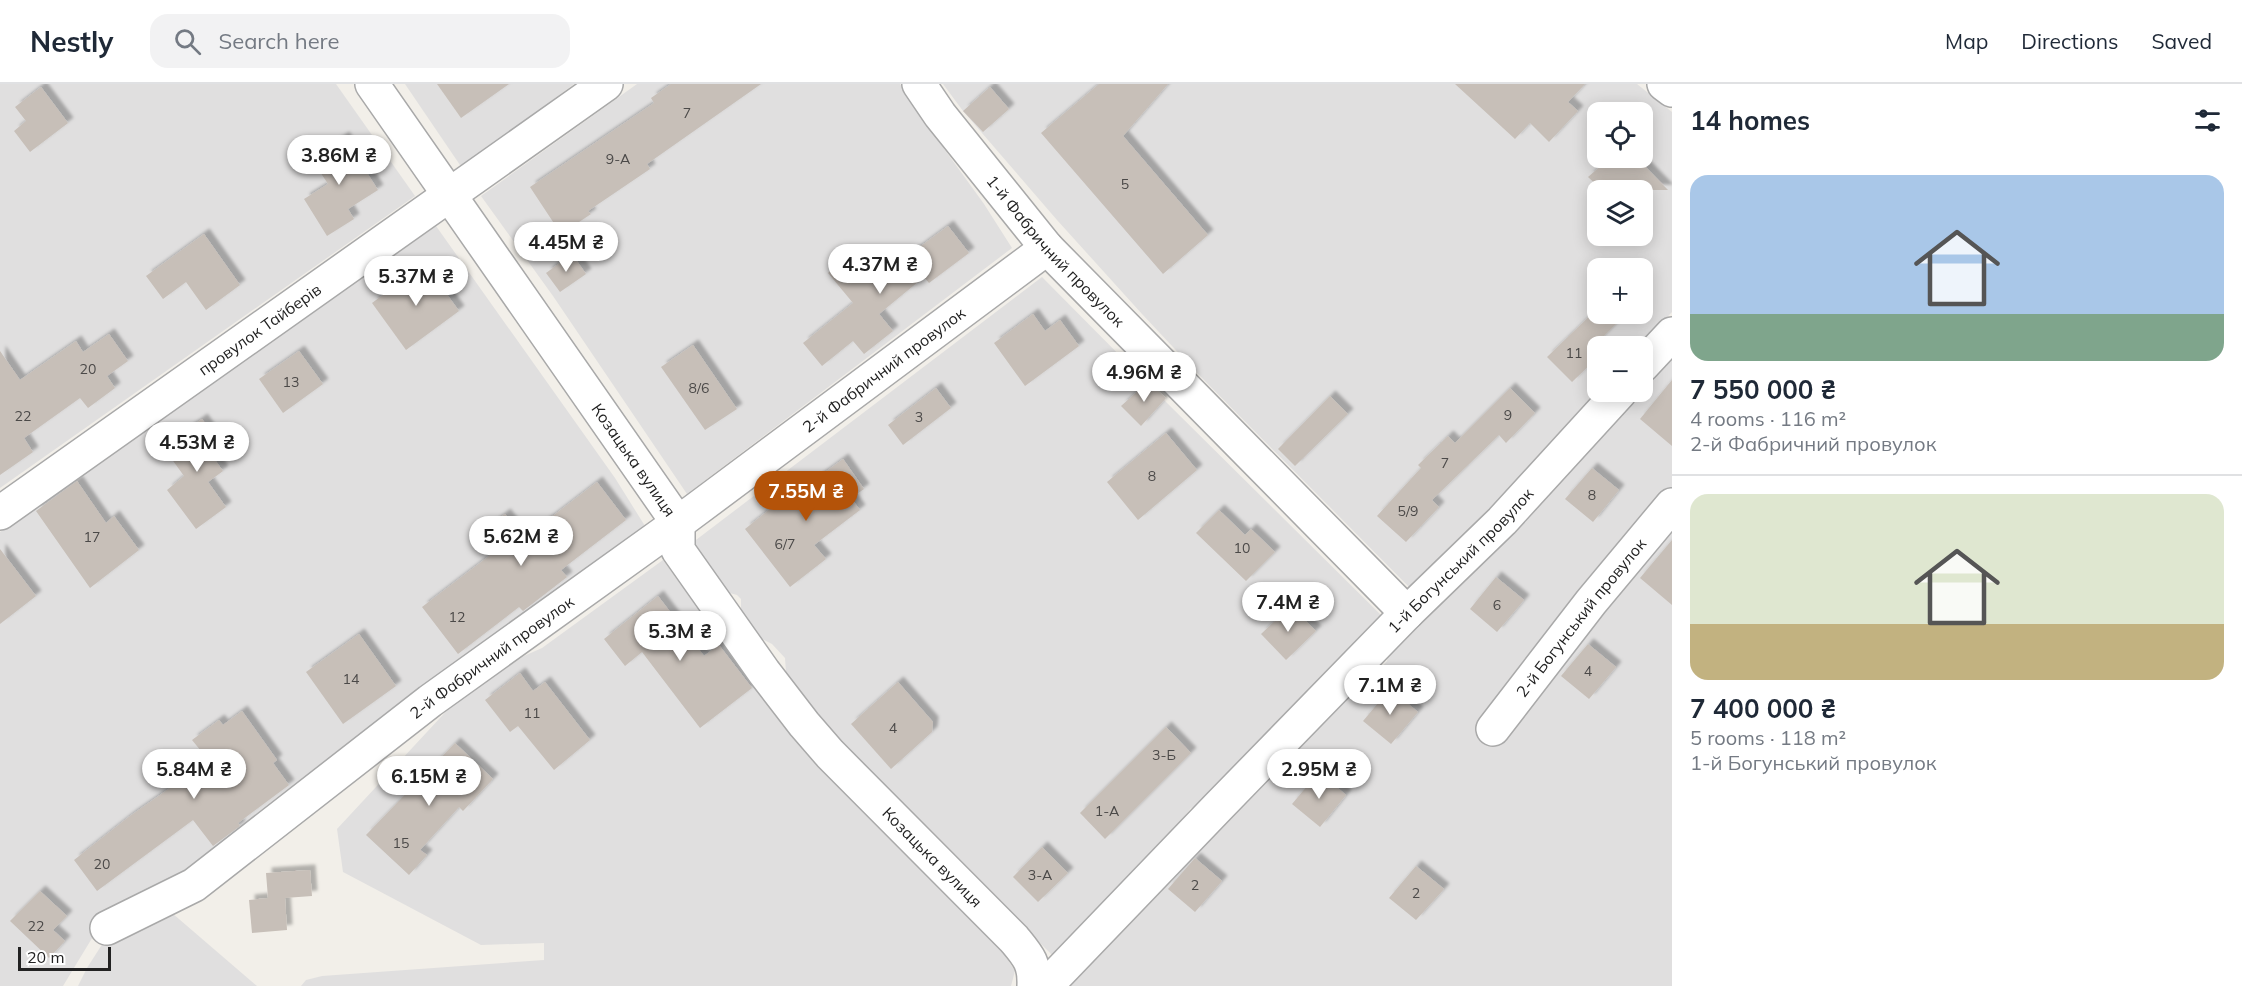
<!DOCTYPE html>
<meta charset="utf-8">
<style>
body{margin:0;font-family:Mulish,sans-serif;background:#f2f2f3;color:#1f2937;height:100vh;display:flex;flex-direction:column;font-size:22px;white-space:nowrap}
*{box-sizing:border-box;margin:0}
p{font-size:20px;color:#747a83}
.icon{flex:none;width:33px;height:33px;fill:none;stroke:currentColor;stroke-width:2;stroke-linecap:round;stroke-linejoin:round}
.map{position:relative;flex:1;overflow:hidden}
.drawer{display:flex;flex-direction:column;background:#fff;width:570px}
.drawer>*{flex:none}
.fabs{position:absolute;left:1587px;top:18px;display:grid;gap:12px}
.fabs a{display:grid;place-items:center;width:66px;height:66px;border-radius:12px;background:#fff;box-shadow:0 3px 15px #0003;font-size:30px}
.scale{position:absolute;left:18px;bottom:15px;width:93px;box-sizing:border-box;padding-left:6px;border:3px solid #222;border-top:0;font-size:16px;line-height:21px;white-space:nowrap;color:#222;-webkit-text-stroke:4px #fff;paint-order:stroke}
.price{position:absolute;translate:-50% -51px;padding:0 14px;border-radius:21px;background:#fff;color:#222;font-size:20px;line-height:39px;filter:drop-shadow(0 2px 3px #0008)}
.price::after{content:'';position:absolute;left:50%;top:36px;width:18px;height:14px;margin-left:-9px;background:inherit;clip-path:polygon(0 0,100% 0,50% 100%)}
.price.active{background:#b45309;color:#fff}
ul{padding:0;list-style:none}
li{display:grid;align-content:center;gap:12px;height:318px;padding:0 18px}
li+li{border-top:2px solid #e0e1e3}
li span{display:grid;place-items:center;height:186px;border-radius:18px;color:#555}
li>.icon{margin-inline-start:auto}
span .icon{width:108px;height:108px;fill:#fffc;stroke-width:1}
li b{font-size:26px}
h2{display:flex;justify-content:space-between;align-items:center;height:72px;padding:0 18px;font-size:26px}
header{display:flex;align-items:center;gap:36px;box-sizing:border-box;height:84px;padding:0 30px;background:#fff;border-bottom:2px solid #e0e1e3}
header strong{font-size:28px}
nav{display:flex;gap:33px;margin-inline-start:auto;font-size:21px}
.search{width:420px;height:54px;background:#f2f2f3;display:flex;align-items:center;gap:15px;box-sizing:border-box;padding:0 21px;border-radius:18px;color:#747a83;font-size:22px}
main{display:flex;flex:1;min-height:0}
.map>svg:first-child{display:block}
.residential{fill:#e0dfdf;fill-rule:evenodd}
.building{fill:#c7bfb8;filter:url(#shadow)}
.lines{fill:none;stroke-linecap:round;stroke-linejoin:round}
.minor-casing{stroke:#a9a9a9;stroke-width:36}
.minor{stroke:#fff;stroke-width:33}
.labels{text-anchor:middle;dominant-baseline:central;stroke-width:4.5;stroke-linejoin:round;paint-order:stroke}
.number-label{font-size:14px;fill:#4b4948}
.street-label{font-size:16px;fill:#222;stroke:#fff}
</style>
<header>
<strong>Nestly</strong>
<div class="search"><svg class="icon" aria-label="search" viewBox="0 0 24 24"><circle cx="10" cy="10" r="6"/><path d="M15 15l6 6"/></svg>Search here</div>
<nav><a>Map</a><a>Directions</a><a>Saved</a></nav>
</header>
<main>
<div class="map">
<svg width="1672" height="902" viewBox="0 0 1672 902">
<defs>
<filter id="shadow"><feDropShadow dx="5.5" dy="-5.5" stdDeviation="1.5" flood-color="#0004"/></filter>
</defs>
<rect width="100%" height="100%" fill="#f2efe9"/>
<g class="residential">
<path d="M0,0H336L415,112L0,404Z"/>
<path d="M405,0H574L468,80L460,81Z"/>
<path d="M637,0H900L924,37L984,120L1012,164L687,410L553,212L481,112Z"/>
<path d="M943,0H1637L1672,28V228L1639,262H1598V308L1413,507L1203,295L1142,230L1057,136L963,27ZM1598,28H1642V74H1598ZM1598,106H1642V152H1598ZM1598,184H1642V230H1598Z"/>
<path d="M436,142L615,394L645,442L429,598L216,766L100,841L63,902H0V448Z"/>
<path d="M1042,193L1147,299L1149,298L1165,314L1164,316L1383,533L1196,723L1191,724L1172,748L1112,809L1054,873L842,660L799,608L786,588L785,574L772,560L760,554L741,526V515L737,511L726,508L692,459Z"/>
<path d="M1672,272V902H1069L1250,709L1253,711L1266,699L1265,691L1367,592L1377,589L1387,577L1389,567L1545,414L1642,308Z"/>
<path d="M663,476L783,642L880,745L998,861L1015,887L1011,902H301L306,896L322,892L544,876V859L481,861L343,788L337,745L452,621L524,572L542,564Z"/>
<path d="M165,823L257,902H78L87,884L110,848Z"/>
</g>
<g class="building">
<path d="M437,0H509L461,34Z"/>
<path d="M671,0H761L647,80L650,85L588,127L591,130L561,150L530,103L654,19L651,14Z"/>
<path d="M1099,0H1168L1123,52L1208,151L1163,190L1041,49Z"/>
<path d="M1455,0H1585L1568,18L1578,27L1549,58L1530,39L1515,55Z"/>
<path d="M41,3L68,39L30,68L14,47L26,37L15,23Z"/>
<path d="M990,3L1009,25L983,48L963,27Z"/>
<path d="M344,53L378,106L348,125L354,135L327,152L304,115L328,100L311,74Z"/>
<path d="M1610,74H1637L1668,106H1602L1588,93Z"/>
<path d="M948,142L969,169L929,199L924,193L879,230L893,247L864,270L853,257L822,282L803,259L853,219L828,189L850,171L872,198Z"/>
<path d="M204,150L240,201L206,226L186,198L163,215L146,192Z"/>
<path d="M572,170L586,190L560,208L546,189Z"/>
<path d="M425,180L459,227L406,266L372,219Z"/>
<path d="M1598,224V230H1626L1598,258V273L1572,298L1547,273Z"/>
<path d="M1033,230L1045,247L1060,236L1079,262L1025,302L994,259Z"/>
<path d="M109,250L128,277L107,292L115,304L88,324L80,314L24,354L33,368L0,391V267L20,296L76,257L83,268Z"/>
<path d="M693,261L737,325L705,346L661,283Z"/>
<path d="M299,267L323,300L283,329L259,295Z"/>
<path d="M1672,296V362L1640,335Z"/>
<path d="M1148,298L1166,314L1141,342L1121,322Z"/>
<path d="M936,304L951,324L903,361L888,341Z"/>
<path d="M1510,304L1535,329L1506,359L1499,351L1432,416L1439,423L1406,458L1377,432L1421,384L1418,381L1448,352L1455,359Z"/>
<path d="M1330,312L1348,330L1295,382L1278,365Z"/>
<path d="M202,335L226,368L215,376L223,387L208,398L226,423L196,445L167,406L184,392L163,363Z"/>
<path d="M1166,349L1197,386L1138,436L1107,398Z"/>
<path d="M843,375L864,405L851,414L860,426L814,461L826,475L790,503L745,445L780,417L782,420Z"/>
<path d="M1592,384L1619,406L1593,438L1565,415Z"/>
<path d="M77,397L106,439L114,432L139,466L90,504L36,427Z"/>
<path d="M597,398L626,436L561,486L567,493L523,527L519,523L458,570L422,523L493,469L479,450L505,430L524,454Z"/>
<path d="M1219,426L1245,451L1251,445L1275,468L1246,497L1196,449Z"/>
<path d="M1672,456V521L1640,494Z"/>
<path d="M0,465L36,512L0,540Z"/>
<path d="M1496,493L1524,516L1497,548L1470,525Z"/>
<path d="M658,512L704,572L719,561L752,604L700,644L642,568L625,582L604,555Z"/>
<path d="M1291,522L1316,547L1286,576L1261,550Z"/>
<path d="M359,550L396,602L343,640L306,588Z"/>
<path d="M1588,560L1616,583L1589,615L1561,592Z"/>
<path d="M520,589L533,607L545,598L590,656L554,686L518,642L510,648L485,616Z"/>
<path d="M898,598L933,638L932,648L891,685L851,640Z"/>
<path d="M1390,605L1418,628L1391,660L1363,637Z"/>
<path d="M242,627L277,676L273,679L289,701L238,739L240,742L213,762L193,736L97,807L74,776L130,732L197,685L190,675L201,667L192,656L219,636L223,641Z"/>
<path d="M1166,643L1191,669L1105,755L1080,729Z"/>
<path d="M455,659L493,695L463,727L459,723L420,766L427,771L409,791L366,751Z"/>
<path d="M1319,688L1346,711L1320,743L1292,720Z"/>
<path d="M1042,763L1068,789L1038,818L1013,793Z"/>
<path d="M1195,774L1222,797L1195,828L1168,805Z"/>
<path d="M1416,782L1444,805L1416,836L1389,814Z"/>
<path d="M310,786L312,812L285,814L287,846L252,849L249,816L268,814L266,789Z"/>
<path d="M40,807L67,832L53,846L65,857L49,874L10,837Z"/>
</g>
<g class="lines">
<g class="minor-casing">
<g id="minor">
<path id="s1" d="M372,0L678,439V466L764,588L804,640L830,670L1014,855C1028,872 1035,879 1034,902"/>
<path id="s2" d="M919,0L940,31L1047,164L1407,529"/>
<path d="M1664,0L1672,6"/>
<path d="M1642,282L1672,250"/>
<path id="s3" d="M0,429L606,0"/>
<path id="s4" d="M1493,645L1591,518L1672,421"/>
<path id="s5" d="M107,844L194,801L430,617L678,439L1047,164"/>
<path id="s6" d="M1046,902L1218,723L1407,529L1502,437L1620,308"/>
</g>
</g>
<use href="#minor" class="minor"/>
</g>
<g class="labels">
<g class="number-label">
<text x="687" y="29">7</text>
<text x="618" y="75">9-А</text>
<text x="1125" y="100">5</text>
<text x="1574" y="269">11</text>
<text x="88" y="285">20</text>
<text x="291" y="298">13</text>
<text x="699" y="304">8/6</text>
<text x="1508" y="331">9</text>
<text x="23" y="332">22</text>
<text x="919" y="333">3</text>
<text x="1445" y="379">7</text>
<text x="1152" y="392">8</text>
<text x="1592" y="411">8</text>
<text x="1408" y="427">5/9</text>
<text x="92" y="453">17</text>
<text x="785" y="460">6/7</text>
<text x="1242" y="464">10</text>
<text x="1497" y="521">6</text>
<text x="457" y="533">12</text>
<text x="1588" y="587">4</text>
<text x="351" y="595">14</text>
<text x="532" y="629">11</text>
<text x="893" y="644">4</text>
<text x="1164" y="671">3-Б</text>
<text x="1107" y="727">1-А</text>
<text x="401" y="759">15</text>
<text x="102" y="780">20</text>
<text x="1040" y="791">3-А</text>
<text x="1195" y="801">2</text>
<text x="1416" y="809">2</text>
<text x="36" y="842">22</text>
</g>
<g class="street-label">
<text stroke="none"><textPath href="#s2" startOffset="216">1-й Фабричний провулок</textPath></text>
<text stroke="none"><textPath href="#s3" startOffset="318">провулок Тайберів</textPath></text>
<text stroke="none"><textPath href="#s5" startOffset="958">2-й Фабричний провулок</textPath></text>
<text stroke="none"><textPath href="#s1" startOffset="458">Козацька вулиця</textPath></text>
<text stroke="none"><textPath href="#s6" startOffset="594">1-й Богунський провулок</textPath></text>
<text stroke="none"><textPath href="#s4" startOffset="142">2-й Богунський провулок</textPath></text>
<text stroke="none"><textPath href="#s5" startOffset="472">2-й Фабричний провулок</textPath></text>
<text stroke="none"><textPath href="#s1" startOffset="962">Козацька вулиця</textPath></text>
</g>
</g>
</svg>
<div class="fabs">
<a><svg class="icon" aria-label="locate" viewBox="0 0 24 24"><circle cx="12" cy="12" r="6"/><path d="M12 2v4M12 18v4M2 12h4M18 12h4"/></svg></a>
<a><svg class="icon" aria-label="layers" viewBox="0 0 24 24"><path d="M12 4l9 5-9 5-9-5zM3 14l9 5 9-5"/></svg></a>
<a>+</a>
<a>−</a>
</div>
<div class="scale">20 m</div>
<b class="price" style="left:339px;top:102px">3.86M ₴</b>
<b class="price" style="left:566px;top:189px">4.45M ₴</b>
<b class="price" style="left:880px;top:211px">4.37M ₴</b>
<b class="price" style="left:416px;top:223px">5.37M ₴</b>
<b class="price" style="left:1144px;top:319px">4.96M ₴</b>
<b class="price" style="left:197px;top:389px">4.53M ₴</b>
<b class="price active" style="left:806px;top:438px">7.55M ₴</b>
<b class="price" style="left:521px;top:483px">5.62M ₴</b>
<b class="price" style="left:1288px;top:549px">7.4M ₴</b>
<b class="price" style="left:680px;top:578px">5.3M ₴</b>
<b class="price" style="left:1390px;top:632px">7.1M ₴</b>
<b class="price" style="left:194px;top:716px">5.84M ₴</b>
<b class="price" style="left:1319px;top:716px">2.95M ₴</b>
<b class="price" style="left:429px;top:723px">6.15M ₴</b>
</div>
<section class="drawer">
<h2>14 homes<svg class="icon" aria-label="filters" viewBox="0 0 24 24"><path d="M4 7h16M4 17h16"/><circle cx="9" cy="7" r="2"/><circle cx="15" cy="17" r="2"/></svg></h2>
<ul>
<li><span style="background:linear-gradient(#a9c7e8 75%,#7fa58c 0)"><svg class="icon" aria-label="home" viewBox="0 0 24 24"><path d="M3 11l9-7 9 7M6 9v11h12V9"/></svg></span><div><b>7 550 000 ₴</b><p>4 rooms · 116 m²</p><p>2-й Фабричний провулок</p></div></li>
<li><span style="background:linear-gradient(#dfe7d0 70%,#c2b280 0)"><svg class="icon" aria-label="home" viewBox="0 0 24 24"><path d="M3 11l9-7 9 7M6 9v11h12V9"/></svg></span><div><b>7 400 000 ₴</b><p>5 rooms · 118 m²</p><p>1-й Богунський провулок</p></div></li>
</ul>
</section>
</main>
